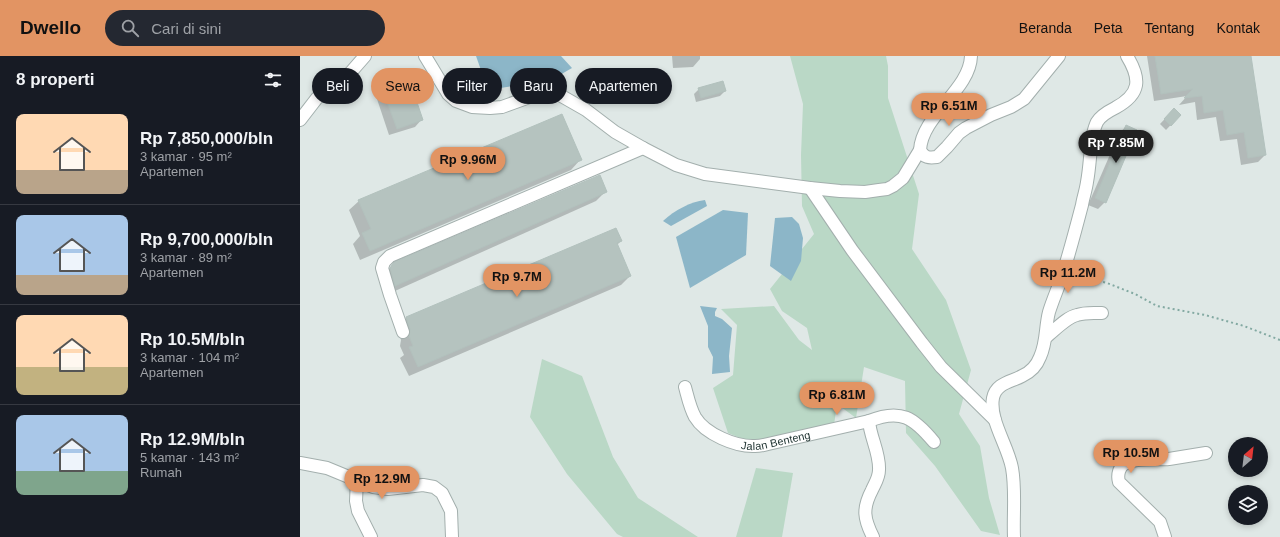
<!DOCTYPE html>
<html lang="id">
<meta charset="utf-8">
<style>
body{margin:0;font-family:Helvetica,sans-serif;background:#242831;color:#f1f3f6;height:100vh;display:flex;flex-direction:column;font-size:15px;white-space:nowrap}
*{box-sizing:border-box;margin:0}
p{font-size:13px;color:#9ea1a6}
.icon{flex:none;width:22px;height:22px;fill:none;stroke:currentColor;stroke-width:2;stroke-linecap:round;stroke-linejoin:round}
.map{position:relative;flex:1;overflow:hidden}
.sheet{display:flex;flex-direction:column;background:#171b24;width:300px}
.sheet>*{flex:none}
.banner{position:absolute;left:12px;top:12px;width:380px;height:36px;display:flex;gap:8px}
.needle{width:26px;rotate:28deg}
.tools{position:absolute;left:928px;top:381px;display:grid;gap:8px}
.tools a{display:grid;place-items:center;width:40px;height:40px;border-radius:50%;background:#171b24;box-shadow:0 2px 6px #0003;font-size:20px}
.price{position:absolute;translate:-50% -34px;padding:0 9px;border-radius:14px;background:#e29463;color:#111;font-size:13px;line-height:26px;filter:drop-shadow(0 1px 2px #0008)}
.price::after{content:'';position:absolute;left:50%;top:24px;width:12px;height:9px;margin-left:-6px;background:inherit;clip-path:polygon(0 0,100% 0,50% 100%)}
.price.active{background:#222;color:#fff}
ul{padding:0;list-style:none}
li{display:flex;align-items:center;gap:12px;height:100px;padding:0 16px}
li+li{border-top:1px solid #363941}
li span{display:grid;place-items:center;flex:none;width:112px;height:80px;border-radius:8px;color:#555}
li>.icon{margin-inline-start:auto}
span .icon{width:48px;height:48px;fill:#fffc;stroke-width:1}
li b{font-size:17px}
h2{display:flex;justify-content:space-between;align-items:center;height:48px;padding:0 16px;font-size:17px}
.chip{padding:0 14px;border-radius:18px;background:#171b24;box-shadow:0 2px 6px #0003;font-size:14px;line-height:36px}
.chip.active{background:#e29463;color:#111}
header{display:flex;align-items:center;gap:24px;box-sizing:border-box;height:56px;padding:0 20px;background:#e29463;color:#111}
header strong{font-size:19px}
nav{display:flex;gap:22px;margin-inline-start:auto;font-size:14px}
.search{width:280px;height:36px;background:#242831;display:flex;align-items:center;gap:10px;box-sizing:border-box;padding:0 14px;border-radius:22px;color:#9ea1a6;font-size:15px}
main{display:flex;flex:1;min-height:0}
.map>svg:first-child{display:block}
.green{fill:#bad8c6}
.water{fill:#8cb6c8}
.shadow{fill:#0003}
.building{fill:#b5c3bf;stroke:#b2c1bd}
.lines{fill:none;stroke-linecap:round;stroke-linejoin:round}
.minor-casing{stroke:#a3afad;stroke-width:14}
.path{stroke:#83a9a2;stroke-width:2;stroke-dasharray:2 3;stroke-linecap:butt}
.minor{stroke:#fff;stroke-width:12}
.labels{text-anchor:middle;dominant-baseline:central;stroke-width:3;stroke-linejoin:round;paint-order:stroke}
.street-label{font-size:11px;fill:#223634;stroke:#eff6f3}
</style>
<header>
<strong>Dwello</strong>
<div class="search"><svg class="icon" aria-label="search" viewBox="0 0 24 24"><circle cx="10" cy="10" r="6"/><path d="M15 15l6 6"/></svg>Cari di sini</div>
<nav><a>Beranda</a><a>Peta</a><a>Tentang</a><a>Kontak</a></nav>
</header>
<main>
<section class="sheet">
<h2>8 properti<svg class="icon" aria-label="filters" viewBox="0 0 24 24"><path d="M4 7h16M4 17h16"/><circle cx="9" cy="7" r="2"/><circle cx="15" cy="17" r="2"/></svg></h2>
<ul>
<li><span style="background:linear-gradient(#ffd9b3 70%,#b9a48a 0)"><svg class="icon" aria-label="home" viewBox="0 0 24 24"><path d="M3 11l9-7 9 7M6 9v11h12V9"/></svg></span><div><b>Rp 7,850,000/bln</b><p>3 kamar · 95 m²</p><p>Apartemen</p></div></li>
<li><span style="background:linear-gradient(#a9c7e8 75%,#b9a48a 0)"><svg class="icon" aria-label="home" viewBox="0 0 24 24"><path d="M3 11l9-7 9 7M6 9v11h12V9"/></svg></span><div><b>Rp 9,700,000/bln</b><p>3 kamar · 89 m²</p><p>Apartemen</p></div></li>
<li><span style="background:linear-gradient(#ffd9b3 65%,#c2b280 0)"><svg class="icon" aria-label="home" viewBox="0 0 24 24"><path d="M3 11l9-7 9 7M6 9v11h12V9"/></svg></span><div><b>Rp 10.5M/bln</b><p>3 kamar · 104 m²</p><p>Apartemen</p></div></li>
<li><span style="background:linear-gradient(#a9c7e8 70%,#7fa58c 0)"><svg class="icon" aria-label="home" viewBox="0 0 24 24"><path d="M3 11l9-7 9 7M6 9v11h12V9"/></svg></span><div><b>Rp 12.9M/bln</b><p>5 kamar · 143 m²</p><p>Rumah</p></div></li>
</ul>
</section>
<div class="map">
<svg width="980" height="481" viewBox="0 0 980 481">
<rect width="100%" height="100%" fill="#dfe8e6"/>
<g class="green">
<path d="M490,0H586L588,10V42L619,138L612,193L646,244L671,314L659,358L680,390L689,442L700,479L681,475L635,410L606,377L605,325L564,311L556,362L537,348L534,369L450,386L428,377L413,332L433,319L437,269L421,253L474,250L499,284L512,294L507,272L482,255L470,233L514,178L502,150L501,99L503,48Z"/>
<path d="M242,303L282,320L313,401L338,442L398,481H323L317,478L267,418L230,361Z"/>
<path d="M456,412L493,417L482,481H436Z"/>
</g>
<g class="water">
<path d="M176,0H261L272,12L251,24L188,34Z"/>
<path d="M405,144L407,150L371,170L363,165C375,154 390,146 405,144Z"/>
<path d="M423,154L448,157L446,199L390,232L376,181Z"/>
<path d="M492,161L499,168L503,182L501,205L491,225L470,210L475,162Z"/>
<path d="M400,250L417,252L415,256V260L422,263L432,272L429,300L430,316L412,318L413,301L408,291V270Z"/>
</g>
<g class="shadow">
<path d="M372,0H400V3L393,11L373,12Z"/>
<path d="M847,0H950L965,99L958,106L941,109L937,83L920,85L916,61L897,64L895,46L879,49L887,40L854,45Z"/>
<path d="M82,30L122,63L115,71L89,79L75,37Z"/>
<path d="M399,33L425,35L420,40L396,46L394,38Z"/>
<path d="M874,53L880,59L866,74L860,68Z"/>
<path d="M826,70L805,146L798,153L788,149L819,78Z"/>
<path d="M280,104L271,114L60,204L53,188L60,180L49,154L59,145Z"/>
<path d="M306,135L296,145L86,239L85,217L95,207Z"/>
<path d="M316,173L321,185L317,189L330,220L321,229L109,320L100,302L104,299L100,290L101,284L97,271L106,262Z"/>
</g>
<g class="building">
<path d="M855,0H951L966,99L948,102L944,76L927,79L923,54L904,57L902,40L884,42L893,33L861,38Z"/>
<path d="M108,20L123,64L97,73L81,29Z"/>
<path d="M423,25L426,35L401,42L398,32Z"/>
<path d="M874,52L881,59L871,70L864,63Z"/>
<path d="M262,58L282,104L70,195L62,177L71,173L58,144Z"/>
<path d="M826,69L837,74L806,147L795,142Z"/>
<path d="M300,119L307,136L95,230L90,212L94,206Z"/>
<path d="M316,172L322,185L317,187L331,220L118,311L109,291L113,290L109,280L110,274L106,261Z"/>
</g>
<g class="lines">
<g class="minor-casing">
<g id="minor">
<path d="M125,0L148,38L156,45L172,51L190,52L202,51L235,39L247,37L258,38L286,54L315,76L343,92L376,109L405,118L510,132L540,135L565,136L579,134L587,133L593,130L603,122L620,94"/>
<path d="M671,0C670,34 622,59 620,94C624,102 629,102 637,101L647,91L659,77L666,72L691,59L711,51L724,43L759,0"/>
<path d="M0,64L17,42L32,32L51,16L65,0"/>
<path d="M510,132L552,194L622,287L641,311L695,364"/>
<path d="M103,276L90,239L82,212L84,206L90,200L343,92"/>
<path d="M746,281C755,274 767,261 777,259C785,256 794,257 802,257"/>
<path id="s1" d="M385,331C388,342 390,352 395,361C405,378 436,391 455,390C460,390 464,389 468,388L569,365C570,381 580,397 579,414C579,422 575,427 572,434C562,453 564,463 573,481"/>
<path d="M569,365C601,352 614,362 634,386"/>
<path d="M0,407L27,412L73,431L88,433L123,429L134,431L142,437L151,455L152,481"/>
<path d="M57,424L56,445L58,455L71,481"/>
<path d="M714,481C713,458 716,434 712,412C708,390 689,364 693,342C696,327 711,326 722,320C731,316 737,309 740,301C747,286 745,271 749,256C753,243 759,230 763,217C770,195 776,172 782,149C783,142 786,134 787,126C790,110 790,94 793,78C794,74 795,70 797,66C801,59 809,55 815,52C841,38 841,23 827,0"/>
<path d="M865,481L860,466L819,426C817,419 819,410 826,407C835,402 858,404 869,403C882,401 894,399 906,397"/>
</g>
</g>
<path class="path" d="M774,219L807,227L835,238L857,250L905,259L944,270L980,284"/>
<use href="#minor" class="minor"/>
</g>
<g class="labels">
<g class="street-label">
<text stroke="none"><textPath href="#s1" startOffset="122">Jalan Benteng</textPath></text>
</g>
</g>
</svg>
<div class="tools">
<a><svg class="needle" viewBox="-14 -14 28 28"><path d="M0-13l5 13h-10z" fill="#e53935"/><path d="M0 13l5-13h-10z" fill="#9ea1a6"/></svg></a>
<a><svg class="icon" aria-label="layers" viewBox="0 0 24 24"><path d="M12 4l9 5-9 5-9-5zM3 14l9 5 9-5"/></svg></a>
</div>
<b class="price" style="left:649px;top:71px">Rp 6.51M</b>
<b class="price active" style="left:816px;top:108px">Rp 7.85M</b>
<b class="price" style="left:168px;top:125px">Rp 9.96M</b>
<b class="price" style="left:768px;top:238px">Rp 11.2M</b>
<b class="price" style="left:217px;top:242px">Rp 9.7M</b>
<b class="price" style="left:537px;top:360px">Rp 6.81M</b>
<b class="price" style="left:831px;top:418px">Rp 10.5M</b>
<b class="price" style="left:82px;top:444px">Rp 12.9M</b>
<div class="banner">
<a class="chip">Beli</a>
<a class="chip active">Sewa</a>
<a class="chip">Filter</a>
<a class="chip">Baru</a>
<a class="chip">Apartemen</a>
</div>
</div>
</main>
